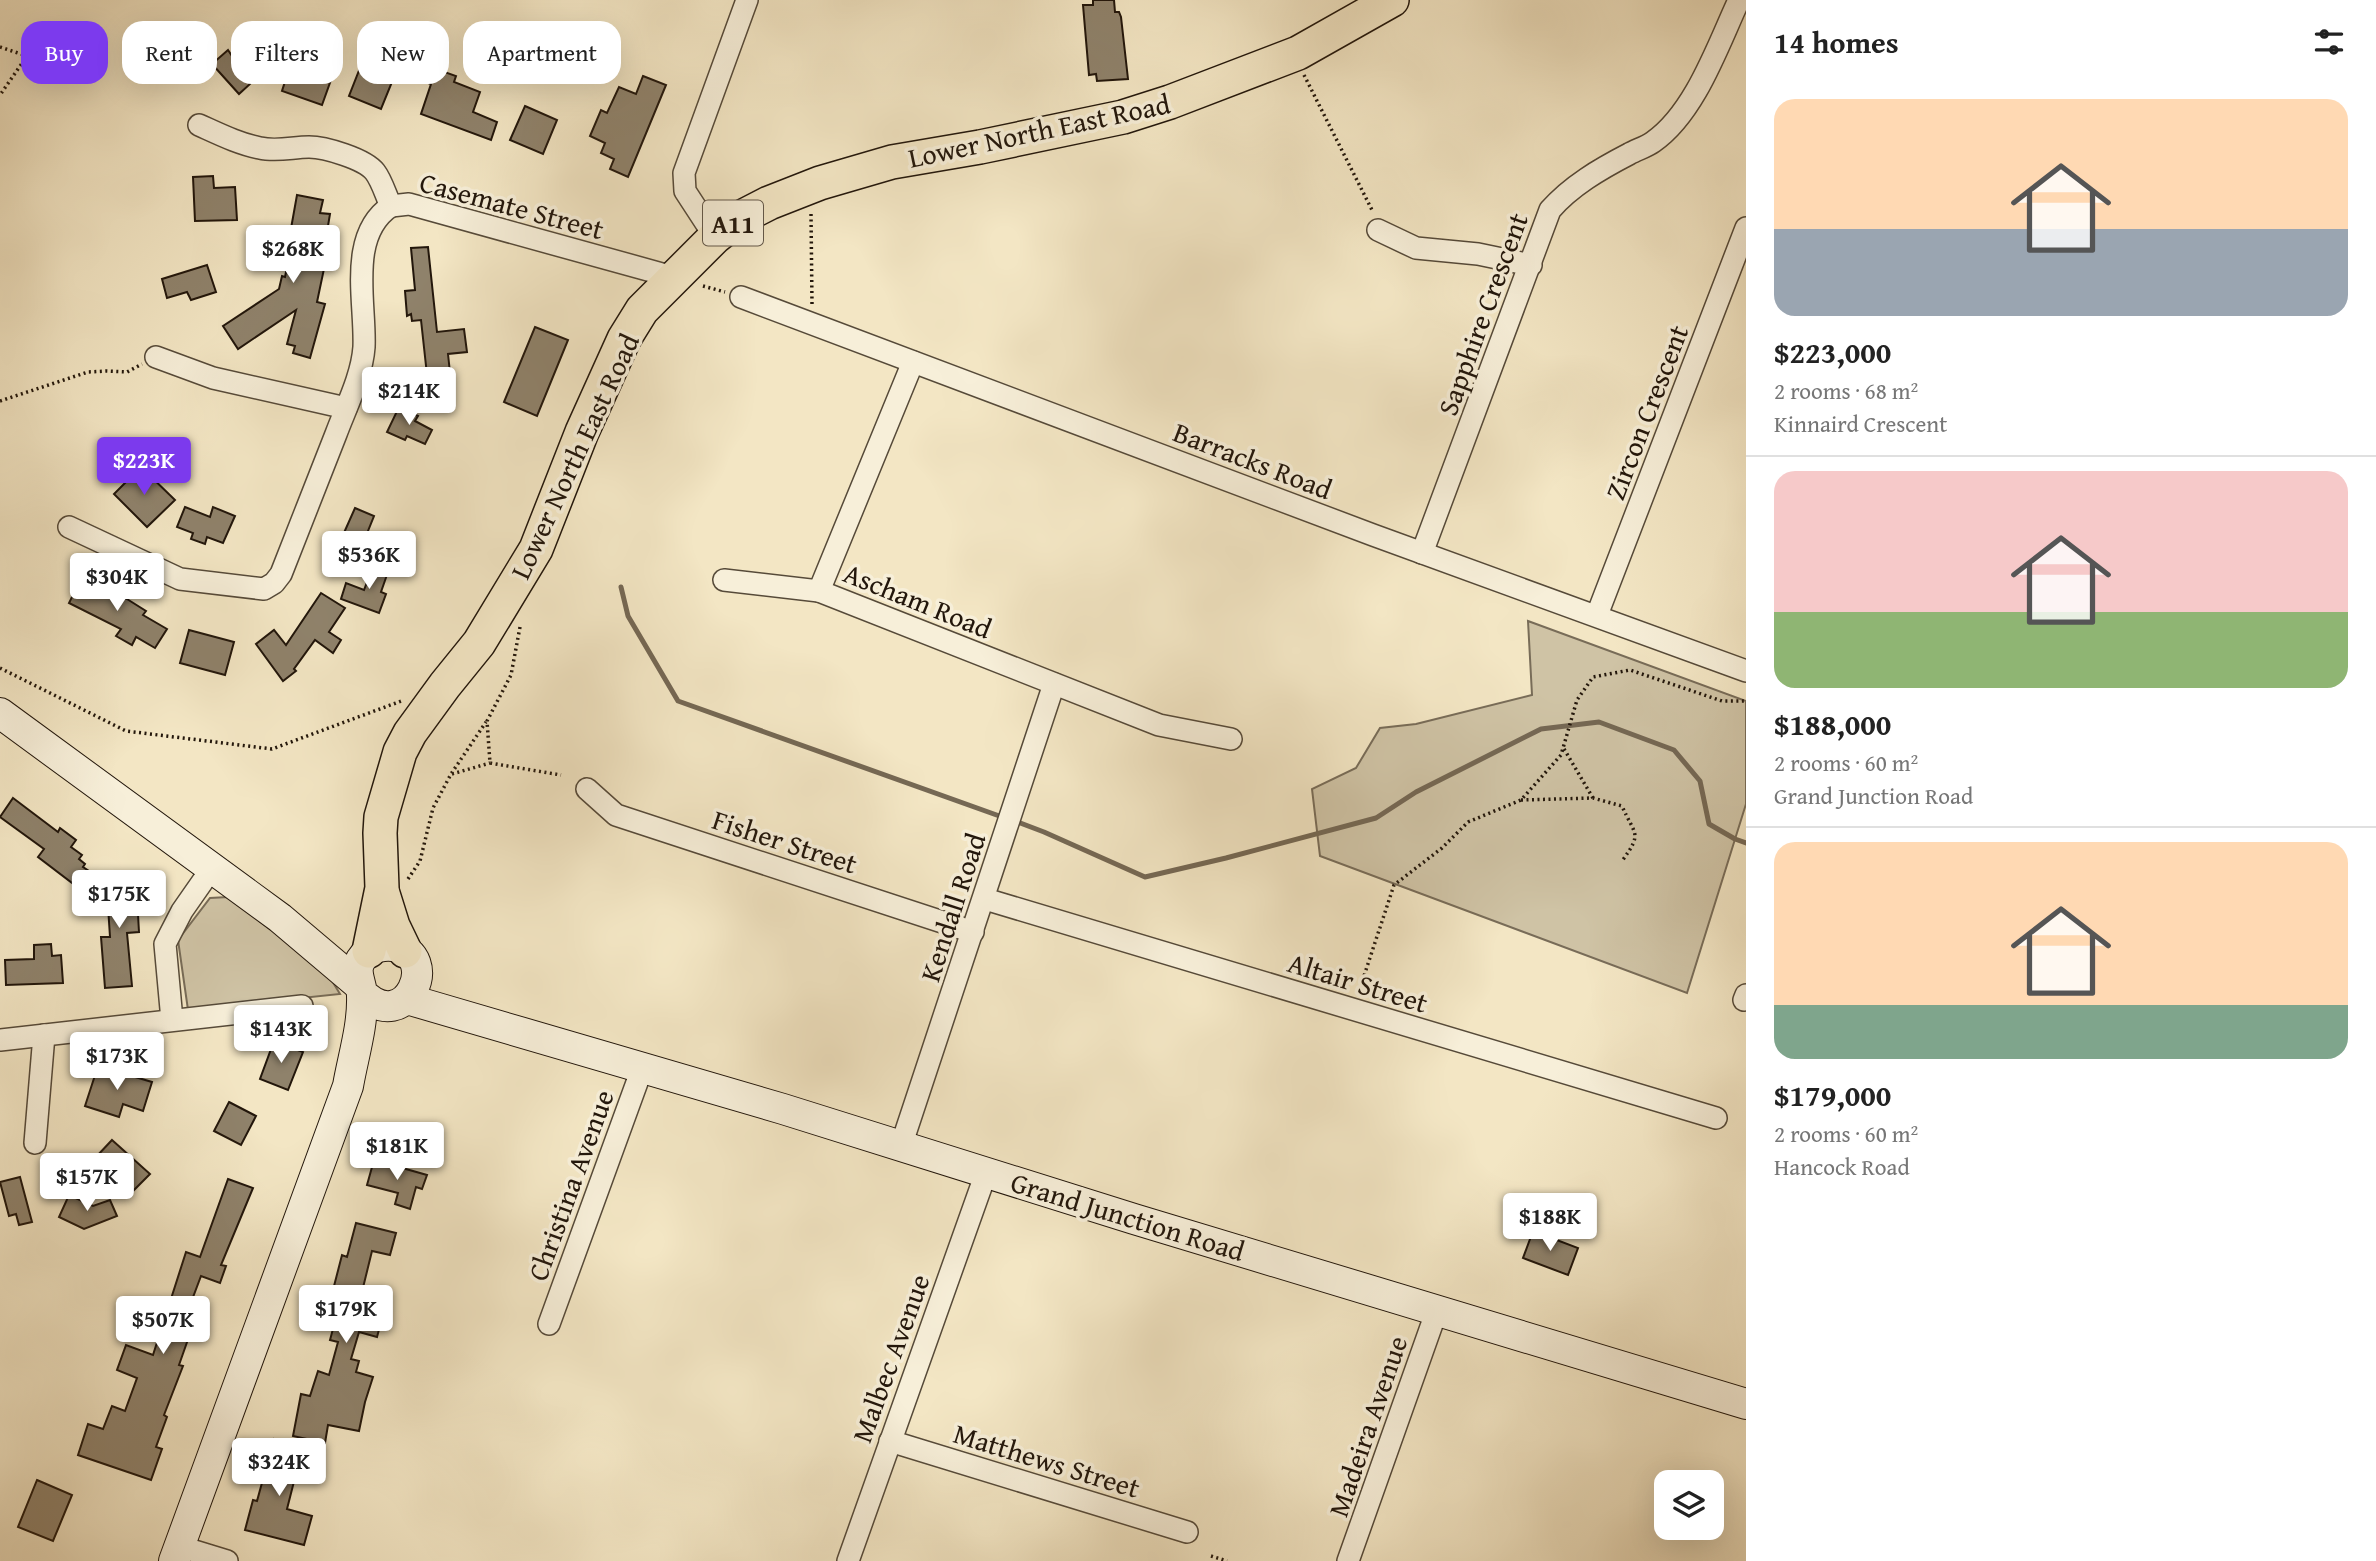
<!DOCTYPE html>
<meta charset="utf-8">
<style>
body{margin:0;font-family:"Gentium Book Plus",serif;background:#f2f2f2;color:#222;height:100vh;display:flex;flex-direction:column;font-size:26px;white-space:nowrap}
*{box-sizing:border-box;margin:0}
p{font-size:23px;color:#767676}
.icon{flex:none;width:38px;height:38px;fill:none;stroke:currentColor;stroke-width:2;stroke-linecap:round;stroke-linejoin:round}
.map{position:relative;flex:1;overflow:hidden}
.side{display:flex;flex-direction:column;background:#fff;width:630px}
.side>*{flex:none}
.hud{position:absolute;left:21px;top:21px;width:665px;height:63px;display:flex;gap:14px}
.fabs{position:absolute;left:1654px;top:1470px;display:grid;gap:14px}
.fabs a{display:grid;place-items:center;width:70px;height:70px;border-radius:14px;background:#fff;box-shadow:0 7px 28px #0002;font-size:35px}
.price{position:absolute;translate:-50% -60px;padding:0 16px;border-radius:7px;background:#fff;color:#222;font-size:23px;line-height:46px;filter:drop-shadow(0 2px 4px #0008)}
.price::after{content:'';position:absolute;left:50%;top:42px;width:21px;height:16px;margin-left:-10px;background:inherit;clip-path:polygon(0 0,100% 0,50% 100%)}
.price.selected{background:#7c3aed;color:#fff}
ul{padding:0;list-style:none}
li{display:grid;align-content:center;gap:14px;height:371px;padding:0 28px}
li+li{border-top:2px solid #e0e0e0}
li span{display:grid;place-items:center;height:217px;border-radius:21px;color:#555}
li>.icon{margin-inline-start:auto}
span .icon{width:126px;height:126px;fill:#fffc;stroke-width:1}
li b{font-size:30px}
h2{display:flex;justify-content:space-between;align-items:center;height:84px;padding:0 28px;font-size:30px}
.chip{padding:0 24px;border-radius:21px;background:#fff;box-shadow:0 7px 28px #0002;font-size:24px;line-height:63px}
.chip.selected{background:#7c3aed;color:#fff}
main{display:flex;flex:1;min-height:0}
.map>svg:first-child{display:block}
.green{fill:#cfc3a5;stroke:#786c58;stroke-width:2}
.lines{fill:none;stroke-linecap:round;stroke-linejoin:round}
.stream{stroke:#756854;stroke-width:5}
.building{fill:#8f826b;stroke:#22160b;stroke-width:2}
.street-casing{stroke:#564a39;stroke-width:24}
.secondary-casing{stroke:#22160b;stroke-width:32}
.primary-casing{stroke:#22160b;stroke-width:36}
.path{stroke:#22160b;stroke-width:3.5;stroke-dasharray:2 3.5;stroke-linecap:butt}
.street{stroke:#f7efd9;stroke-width:21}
.secondary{stroke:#f7efd9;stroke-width:30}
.primary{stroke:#f3e6c4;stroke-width:33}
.labels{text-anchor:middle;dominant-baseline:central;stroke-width:7;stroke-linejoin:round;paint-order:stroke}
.shield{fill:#f7efd9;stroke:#625749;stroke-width:2}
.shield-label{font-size:26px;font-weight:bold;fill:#22160b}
.street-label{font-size:28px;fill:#22160b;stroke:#f7efd9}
</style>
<main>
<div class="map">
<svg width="1746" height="1561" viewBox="0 0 1746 1561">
<rect width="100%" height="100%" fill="#f3e6c4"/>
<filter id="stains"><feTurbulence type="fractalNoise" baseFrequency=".00286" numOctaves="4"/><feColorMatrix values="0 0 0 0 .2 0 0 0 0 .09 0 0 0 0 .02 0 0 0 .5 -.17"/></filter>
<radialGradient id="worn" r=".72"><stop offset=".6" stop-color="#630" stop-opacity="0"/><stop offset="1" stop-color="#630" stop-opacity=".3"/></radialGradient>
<g class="green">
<path d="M1528,621L1746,701V804L1687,993L1320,856L1312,789L1356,768L1380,728L1416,724L1532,695Z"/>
<path d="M228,897L326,971L340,994L188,1010L178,940L210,898Z"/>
</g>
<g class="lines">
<g class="stream">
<path d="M621,587L628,616L678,701L1005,818"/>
<path d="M1015,821L1044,832L1145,877L1226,858L1376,818L1416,792L1541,729L1599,722L1674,750L1700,781L1709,824L1735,839L1746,843"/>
</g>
</g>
<g class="building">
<path d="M1093,0H1114L1115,12H1119L1121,17L1128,79L1097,81L1096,74L1089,75L1083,5H1093Z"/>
<path d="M371,40L404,53L402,57L456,76L454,82L480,92L473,112L497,122L491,140L421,114L431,84L396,72L381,109L349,96Z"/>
<path d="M241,48L259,68L246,79L250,84L239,94L212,64L228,50L232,56Z"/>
<path d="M291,63L332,77L322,105L282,91Z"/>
<path d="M643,76L666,85L628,177L610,169L614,159L601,153L605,143L590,136L601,110L607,113L619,87L636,94Z"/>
<path d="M525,106L557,120L543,154L510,140Z"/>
<path d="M213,176L214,188L235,187L237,220L195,221L193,177Z"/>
<path d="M297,195L323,200L320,213L330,214L325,244L329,245L317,302L325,304L310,358L293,353L295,346L287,344L296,310L238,349L223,326L279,289L282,276L285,277L294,234H290Z"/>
<path d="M428,247L437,332L464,329L467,352L448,354L451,382L428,384L421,320L412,321L411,314L407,316L405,291L415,290L411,248Z"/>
<path d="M207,265L216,292L191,300L187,292L167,298L162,279Z"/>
<path d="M535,327L568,340L537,416L504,402Z"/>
<path d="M399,407L418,416L415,421L432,430L425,444L407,436L405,440L387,432Z"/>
<path d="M141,467L175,500L147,527L114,494Z"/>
<path d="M185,507L210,517L213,507L235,516L223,543L207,537L205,544L191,539L193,533L177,527Z"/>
<path d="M355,508L374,516L366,536L375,540L368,557L339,544Z"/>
<path d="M374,564L389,569L381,592L386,594L379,613L341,599L346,583L364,590Z"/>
<path d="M82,577L127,599L146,611L143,615L167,629L155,648L136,637L132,645L116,636L121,629L69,603Z"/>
<path d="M321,593L345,608L329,632L341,640L333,653L315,640L294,669L296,671L283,681L256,644L274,630L286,645Z"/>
<path d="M189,630L234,642L225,675L180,663Z"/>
<path d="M13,798L58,832L60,828L76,840L71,847L82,855L79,859L85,864L83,867L92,873L80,889L38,857L44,849L0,817Z"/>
<path d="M136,879L139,932L127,933L132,986L105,988L101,937H110L108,906L100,907L98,882Z"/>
<path d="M51,944L52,956L61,955L63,983L6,985L5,960L34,959V945Z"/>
<path d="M274,1041L303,1052L288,1090L260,1079Z"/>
<path d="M98,1066L152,1082L143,1111L123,1104L119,1117L85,1106Z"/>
<path d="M229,1102L256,1116L241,1145L214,1131Z"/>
<path d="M112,1140L150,1174L133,1191L96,1157Z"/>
<path d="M374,1160L427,1175L422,1189L416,1187L410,1209L395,1204L398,1193L367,1185Z"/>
<path d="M20,1177L32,1222L19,1225L16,1214L9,1216L0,1182Z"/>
<path d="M228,1179L253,1188L221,1265L226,1266L220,1283L201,1276L189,1308L198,1311L179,1365L183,1366L164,1415L167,1417L156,1447L162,1449L151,1480L78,1455L88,1424L103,1429L112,1406L125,1411L137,1378L117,1370L126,1345L153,1355L186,1252L200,1257Z"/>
<path d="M69,1195L93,1206L110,1200L117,1216L84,1229L59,1217Z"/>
<path d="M356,1223L396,1233L390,1255L372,1251L359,1304L384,1311L377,1337L359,1332L351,1359L359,1361L356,1372L373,1377L365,1402L359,1431L328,1425L325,1443L293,1436L301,1394L310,1396L318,1371L329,1375L338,1342L330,1340L343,1292L333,1290L342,1255L347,1257Z"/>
<path d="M1533,1231L1578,1248L1568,1275L1523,1258Z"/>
<path d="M274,1439L303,1446L287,1509L312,1516L304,1545L245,1530L253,1500L257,1501Z"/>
<path d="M37,1480L72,1495L53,1541L18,1527Z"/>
</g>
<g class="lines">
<g class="street-casing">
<g id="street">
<path d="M199,125C219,134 239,144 260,148C277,152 293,147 309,147C325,147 365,159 375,172C382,181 386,196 391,206L409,204L673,277"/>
<path d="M1378,230L1416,248L1478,254L1531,265"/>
<path d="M715,237L685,191L684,173L747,0"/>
<path d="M741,297L1373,535L1746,671"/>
<path d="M156,357L213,378L346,408"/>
<path d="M913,362L819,591L1159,725L1231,739"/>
<path d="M69,527L180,579L264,589L274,583L281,574C299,527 318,481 336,434C346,407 362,376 364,347C366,303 347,235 391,206"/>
<path d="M1422,553L1550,210C1571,186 1600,169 1629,154C1636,150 1646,147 1653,142C1695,113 1718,45 1739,0"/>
<path d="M724,580L819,591"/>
<path d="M1597,615L1746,228"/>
<path d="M587,789L616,815L973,932"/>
<path d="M985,899L1716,1118"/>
<path d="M1744,1000L1746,995"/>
<path d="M172,1020L165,944L182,911L212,868"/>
<path d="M0,1040L302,1006"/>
<path d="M35,1143L44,1035"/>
<path d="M901,1146L1054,684"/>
<path d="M549,1324L643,1066"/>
<path d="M890,1441L1187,1532"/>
<path d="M178,1546L227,1561"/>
<path d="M848,1561L986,1173"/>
<path d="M1348,1561L1437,1310"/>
</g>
</g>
<g class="secondary-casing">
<g id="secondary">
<path d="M0,713L280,918L358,984"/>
<path d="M407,999L783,1109L1134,1219L1746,1404"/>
<path d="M174,1561L348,1086C353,1057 363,1026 362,996C362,980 349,968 368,952C375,947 384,945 393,946C443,954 406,1038 362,993"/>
</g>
</g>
<g class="primary-casing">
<g id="primary">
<path d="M383,894L393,926L405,951"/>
<path d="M369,951L382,888L380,833L381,817L400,752L410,733L445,685L479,643L536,549L582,432L624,339L642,310L715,237L738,219L769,203L820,183L892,162L980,147L1123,117L1170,102L1298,53L1392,0"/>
</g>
</g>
<g class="path">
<path d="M0,47L27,56L0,95"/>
<path d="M1304,75L1373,212"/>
<path d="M811,214L812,304"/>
<path d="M703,286L725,292"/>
<path d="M0,401L88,372L107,371L127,372L142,364"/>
<path d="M520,627L511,675L487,721L490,763L561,775"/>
<path d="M0,668L126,731L272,749L404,700"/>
<path d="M1564,749L1593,798"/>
<path d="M452,774L490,763"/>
<path d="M1521,800L1593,798L1622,806C1635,836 1643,832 1622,861"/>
<path d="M408,879L420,861L433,808L451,774L486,722"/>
<path d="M1359,991L1394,885L1442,848L1468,822L1521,800L1561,755L1577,700L1593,677L1630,670L1722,701H1746"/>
<path d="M1211,1556L1227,1561"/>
</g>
<use href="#street" class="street"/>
<use href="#secondary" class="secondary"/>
<use href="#primary" class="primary"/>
</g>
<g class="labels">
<rect class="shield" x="703" y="200.5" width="60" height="45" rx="5"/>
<g class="shield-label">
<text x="733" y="223">A11</text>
</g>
<g class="street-label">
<text transform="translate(1039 130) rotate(-12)">Lower North East Road</text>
<text transform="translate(512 205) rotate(15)">Casemate Street</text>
<text transform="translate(1482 314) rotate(-70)">Sapphire Crescent</text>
<text transform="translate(1646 412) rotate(-69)">Zircon Crescent</text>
<text transform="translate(574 456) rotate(-65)">Lower North East Road</text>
<text transform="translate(1253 460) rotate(21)">Barracks Road</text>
<text transform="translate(918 600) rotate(22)">Ascham Road</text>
<text transform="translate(785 841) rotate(18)">Fisher Street</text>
<text transform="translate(952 907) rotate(-72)">Kendall Road</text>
<text transform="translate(1358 982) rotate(17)">Altair Street</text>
<text transform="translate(570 1185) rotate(-70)">Christina Avenue</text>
<text transform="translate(1128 1216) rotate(17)">Grand Junction Road</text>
<text transform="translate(890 1358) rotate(-70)">Malbec Avenue</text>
<text transform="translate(1367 1426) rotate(-71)">Madeira Avenue</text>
<text transform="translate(1047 1460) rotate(17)">Matthews Street</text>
</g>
</g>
<rect width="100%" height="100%" filter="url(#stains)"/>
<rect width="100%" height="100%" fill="url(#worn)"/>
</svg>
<div class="fabs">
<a><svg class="icon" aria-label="layers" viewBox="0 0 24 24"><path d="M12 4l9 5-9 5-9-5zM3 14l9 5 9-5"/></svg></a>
</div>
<b class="price" style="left:293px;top:285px">$268K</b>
<b class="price" style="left:409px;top:427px">$214K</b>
<b class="price selected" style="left:144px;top:497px">$223K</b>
<b class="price" style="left:369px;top:591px">$536K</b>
<b class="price" style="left:117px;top:613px">$304K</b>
<b class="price" style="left:119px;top:930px">$175K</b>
<b class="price" style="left:281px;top:1065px">$143K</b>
<b class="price" style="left:117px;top:1092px">$173K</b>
<b class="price" style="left:397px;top:1182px">$181K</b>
<b class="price" style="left:87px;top:1213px">$157K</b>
<b class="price" style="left:1550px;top:1253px">$188K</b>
<b class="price" style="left:346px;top:1345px">$179K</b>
<b class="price" style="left:163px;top:1356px">$507K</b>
<b class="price" style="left:279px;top:1498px">$324K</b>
<div class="hud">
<a class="chip selected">Buy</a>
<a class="chip">Rent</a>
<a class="chip">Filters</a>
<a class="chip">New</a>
<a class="chip">Apartment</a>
</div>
</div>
<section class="side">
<h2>14 homes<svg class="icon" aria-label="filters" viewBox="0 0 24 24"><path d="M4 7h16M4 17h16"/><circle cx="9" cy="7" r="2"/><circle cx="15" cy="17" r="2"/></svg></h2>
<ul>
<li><span style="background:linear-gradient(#ffd9b3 60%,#9aa5b1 0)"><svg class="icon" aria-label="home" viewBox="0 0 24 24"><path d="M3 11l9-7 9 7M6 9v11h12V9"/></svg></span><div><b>$223,000</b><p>2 rooms · 68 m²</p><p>Kinnaird Crescent</p></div></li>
<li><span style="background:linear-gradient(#f6c9c9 65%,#8fb573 0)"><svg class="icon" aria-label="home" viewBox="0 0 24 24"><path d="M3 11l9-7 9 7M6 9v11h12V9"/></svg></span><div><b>$188,000</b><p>2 rooms · 60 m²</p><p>Grand Junction Road</p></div></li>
<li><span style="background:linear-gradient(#ffd9b3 75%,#7fa58c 0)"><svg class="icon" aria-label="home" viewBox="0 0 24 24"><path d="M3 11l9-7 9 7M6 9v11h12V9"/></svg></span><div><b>$179,000</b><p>2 rooms · 60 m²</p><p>Hancock Road</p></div></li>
</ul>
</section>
</main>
